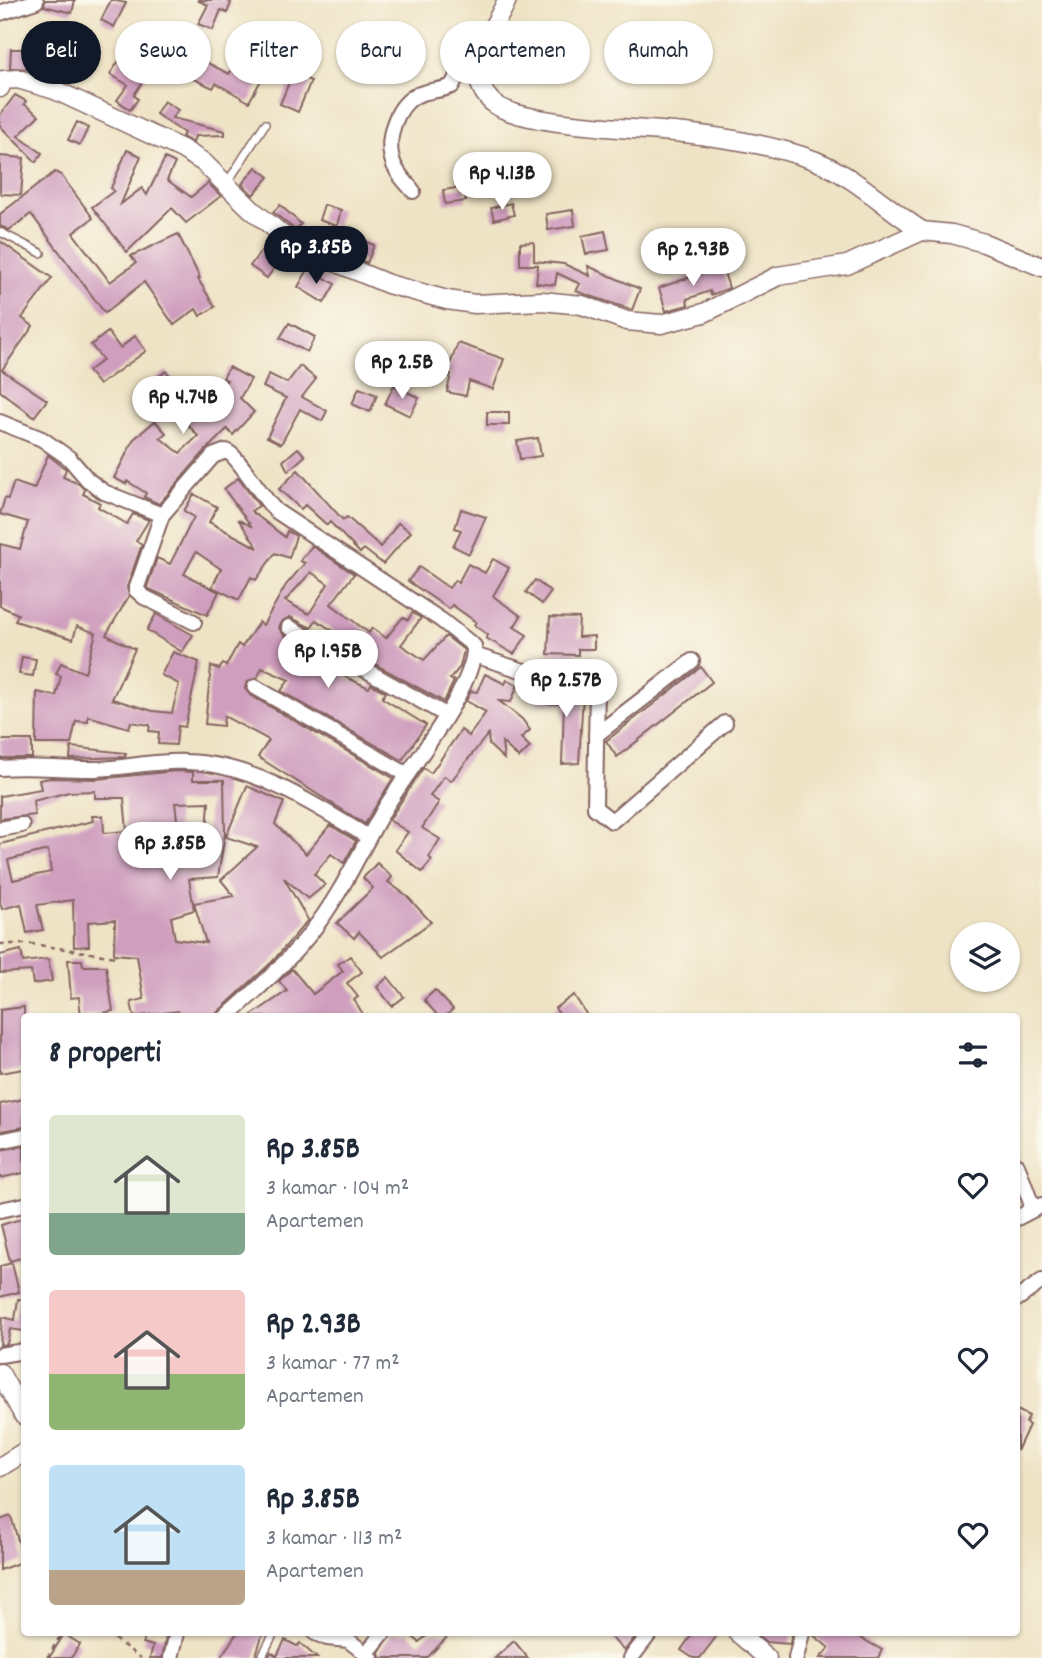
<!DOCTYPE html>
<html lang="id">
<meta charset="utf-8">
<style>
body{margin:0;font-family:Dekko,sans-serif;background:#f6f6f7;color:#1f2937;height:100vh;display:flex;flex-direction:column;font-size:26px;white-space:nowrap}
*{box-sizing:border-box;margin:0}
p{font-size:23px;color:#747a83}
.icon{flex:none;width:38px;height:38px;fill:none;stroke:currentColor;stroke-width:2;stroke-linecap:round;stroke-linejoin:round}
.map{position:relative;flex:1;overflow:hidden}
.panel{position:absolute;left:21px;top:1013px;width:999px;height:623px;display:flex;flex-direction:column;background:#fff;border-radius:7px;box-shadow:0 2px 5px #0004}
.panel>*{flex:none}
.banner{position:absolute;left:21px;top:21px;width:1001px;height:63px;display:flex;gap:14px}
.tools{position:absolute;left:950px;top:922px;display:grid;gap:14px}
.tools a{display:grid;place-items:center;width:70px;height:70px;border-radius:50%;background:#fff;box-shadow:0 2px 5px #0004;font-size:35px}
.price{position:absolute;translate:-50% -60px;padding:0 16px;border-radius:24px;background:#fff;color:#222;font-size:23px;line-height:46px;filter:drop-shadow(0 2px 4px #0008)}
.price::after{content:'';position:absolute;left:50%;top:42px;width:21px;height:16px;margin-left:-10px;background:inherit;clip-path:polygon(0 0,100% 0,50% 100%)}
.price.selected{background:#111827;color:#fff}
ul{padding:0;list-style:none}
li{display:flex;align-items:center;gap:21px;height:175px;padding:0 28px}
li span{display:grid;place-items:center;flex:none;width:196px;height:140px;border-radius:7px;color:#555}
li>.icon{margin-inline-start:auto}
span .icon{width:84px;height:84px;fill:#fffc;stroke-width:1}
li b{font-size:30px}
h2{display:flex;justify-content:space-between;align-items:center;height:84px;padding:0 28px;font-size:30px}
.pill{padding:0 24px;border-radius:32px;background:#fff;box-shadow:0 2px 5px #0004;font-size:24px;line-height:63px}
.pill.selected{background:#111827;color:#fff}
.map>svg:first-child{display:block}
.building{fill:#cf9dbe;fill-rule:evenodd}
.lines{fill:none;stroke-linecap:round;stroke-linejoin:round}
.service-casing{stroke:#846461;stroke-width:10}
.minor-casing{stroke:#846461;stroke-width:18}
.tertiary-casing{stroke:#846461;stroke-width:21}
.path{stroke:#846461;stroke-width:2.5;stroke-dasharray:5 5;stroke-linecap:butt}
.service{stroke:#fff;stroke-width:7}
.minor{stroke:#fff;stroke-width:14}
.tertiary{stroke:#fff;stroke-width:18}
</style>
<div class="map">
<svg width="1042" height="1658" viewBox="0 0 1042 1658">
<rect width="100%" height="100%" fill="#fbf7ec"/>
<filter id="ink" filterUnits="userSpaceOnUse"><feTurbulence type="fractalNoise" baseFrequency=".0143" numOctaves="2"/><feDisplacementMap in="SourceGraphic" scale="14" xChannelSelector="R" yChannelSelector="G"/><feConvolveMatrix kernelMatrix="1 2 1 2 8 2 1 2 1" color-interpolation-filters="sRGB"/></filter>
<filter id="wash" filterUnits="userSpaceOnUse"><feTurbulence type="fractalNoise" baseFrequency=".00686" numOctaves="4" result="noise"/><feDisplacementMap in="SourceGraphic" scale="28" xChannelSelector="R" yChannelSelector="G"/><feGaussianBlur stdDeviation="1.57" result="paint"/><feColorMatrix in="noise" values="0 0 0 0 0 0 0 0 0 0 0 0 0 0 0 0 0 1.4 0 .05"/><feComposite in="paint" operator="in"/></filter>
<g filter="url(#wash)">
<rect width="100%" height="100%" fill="#efe3c5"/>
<g id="blocks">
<g class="building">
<path d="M45,0H75L72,13L44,6Z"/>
<path d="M111,0L126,3L114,27L101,20Z"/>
<path d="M197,0H226L231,3L227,13L221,10L213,30L198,24L208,5Z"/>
<path d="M11,49H30V69L10,68Z"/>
<path d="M243,50L270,64L249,102L216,83L213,88L168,67L176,52L197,63L200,59L229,74Z"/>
<path d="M121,58L140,70L143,65L150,70L134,95L138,99L130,110L117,100L128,85L110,74Z"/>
<path d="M293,73L311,81L298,112L280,104Z"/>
<path d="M15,95L26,101L24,104L39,115L18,136L42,153L36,162L0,126V115Z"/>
<path d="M164,101L178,110L172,118L225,131V135L195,136L193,143L182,137L184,133L156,114Z"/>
<path d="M77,122L88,128L80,145L68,140Z"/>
<path d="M127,150L141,156L121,204L142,188L147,195L165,158L175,163L167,180L191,197L208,183L221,196L186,223L172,208L127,252L92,207L114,191L111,188Z"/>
<path d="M0,156L24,158L21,195L0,194Z"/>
<path d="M256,167L269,177L253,195L242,184Z"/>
<path d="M55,172L61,175L93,218L73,233L110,282L136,263L131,256L178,234L200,278L198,279L215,307L200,316L196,309L174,325L144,282L105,313L31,214L9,230L0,226V214Z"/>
<path d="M464,187L466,201L445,204L443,190Z"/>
<path d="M511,203L514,215L494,220L491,208Z"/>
<path d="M280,205L301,224L295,230L273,212Z"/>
<path d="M324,205L341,210L337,226L319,220Z"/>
<path d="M573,210L575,226L548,230L546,214Z"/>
<path d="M605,231L609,250L586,254L582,236Z"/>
<path d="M270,239L286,252L267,278L250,266Z"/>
<path d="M362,240L374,245L367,263L355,258Z"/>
<path d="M0,241L52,278L22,318L33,326L2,370L47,400L34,417L0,391Z"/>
<path d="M534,242V261L564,264L590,276L588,266L640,289L632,310L576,291L580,284L557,273L555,285L536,283L538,265H520V243Z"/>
<path d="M722,266L729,288L711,295L710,291L687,299L688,305L666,311L659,288Z"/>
<path d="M309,268L335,284L324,303L298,287Z"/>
<path d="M289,323L315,337L307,352L280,338Z"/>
<path d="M108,332L120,348L135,336L146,351L99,385L88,371L103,360L91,345Z"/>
<path d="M458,343L504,359L493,389L469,381L466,396L447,392L451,374L447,373Z"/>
<path d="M300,366L316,379L302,397L327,411L322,421L300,409L281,444L267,437L286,398L263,387L269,374L287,383Z"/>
<path d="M229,367L251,379L240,398L254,412L233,435L227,429L206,450L159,504L144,497L146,493L127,481L126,484L114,478L134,439L155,421L166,433L160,438L180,453L198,436L175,410L165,414L160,402L168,399L153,381L166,371L181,388L190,413L202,406L227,380L223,378Z"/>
<path d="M394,385L419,398L410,416L385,404Z"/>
<path d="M359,388L377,395L370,412L352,404Z"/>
<rect x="487" y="412" width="22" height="13"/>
<path d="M538,438L541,456L520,459L517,441Z"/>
<path d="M298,448L305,456L288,471L283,461Z"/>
<path d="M48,455L66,469L63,477L79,484L85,490L83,494L100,503L98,507L127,524L133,514L149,520L136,541L142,544L127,587L129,596L106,635L135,649L112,699L153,711L172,713L179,684L161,675L173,652L199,662L185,727L178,726L176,745L158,744L159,732L149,731L150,725L131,722L129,728L88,716V722L76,721L71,744H36L37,692L56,696L61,676L56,674L61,663L85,673L96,633L77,626L73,639L15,621L18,614L0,606V544L20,549L28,522L0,514L5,498L8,499L14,482L34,489Z"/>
<path d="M298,470L343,520L347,517L381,547L398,523L411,532L383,564L364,549L360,553L330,522L327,525L305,505L301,509L279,489Z"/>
<path d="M238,478L259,506L251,511L285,537L287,531L296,536L289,558L275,553L256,580L251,577L239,600L212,587L221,569L196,552L184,574L219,592L207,615L149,589L147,587L157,558L170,564L194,517L184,511L194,494L217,507L209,522L258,548L238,519L252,527L224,489Z"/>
<path d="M461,509L486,517L469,554L453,546L461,530L455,528Z"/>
<path d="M312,546L354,574L331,604L369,633L372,628L386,638L403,617L408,620L412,613L421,618L401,645L424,660L446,636L464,650L460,667L450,679L454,681L444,702L362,657L355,652L358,647L316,620L311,628L290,617L281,622L279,628L284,635L320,657L316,663L369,688L371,684L386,692L382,698L426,725L402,760L281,691L289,680L262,668L257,678L247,682L245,688L250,695L393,778L365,824L258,757L269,740L224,716L223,726L205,724L211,666L219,669L223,664L226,666L238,644L242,647L259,622L263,625L286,585L305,563L300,561ZM311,572L328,584L309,614L285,601Z"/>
<path d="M493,559L509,568L493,596L521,616L514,627L527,635L514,654L486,638L488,635L474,625L476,622L452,605L449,609L408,581L419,567L449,588L455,580L458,583L468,564L485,573Z"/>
<path d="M535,580L551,592L542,604L526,592Z"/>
<path d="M156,614L193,635L182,652L147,630Z"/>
<path d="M550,617L579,618L578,637L594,636V649H578V655L548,654Z"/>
<path d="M22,657L36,659L33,676L19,674Z"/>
<path d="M701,667L712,682L617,757L606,741Z"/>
<path d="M485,674L505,684L507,680L518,685L511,702L499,701L522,719L530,730L521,738L530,747L519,758L502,742L504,759L489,745L488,734L451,781L444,776L430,796L439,802L422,828L440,839L429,857L432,860L422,872L395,850L408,832L389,820L423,768L431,773L461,730L469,736L486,712L466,701L471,691L477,692Z"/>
<path d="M538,684L563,688L562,693L583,694L579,763L562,764L564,704L537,703Z"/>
<rect x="0" y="740" width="32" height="18"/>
<path d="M71,747L126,753L125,757L70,759Z"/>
<path d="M176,771L193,772V780H224L225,834L218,877L189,879L194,910L171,917L175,939L206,943L194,903L234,896L221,880L257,847L226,837L247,786L284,802L275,824L306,854L330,825L356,841L344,863L331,854L314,874L325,885L308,899L284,878L308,920L273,961L218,1012L212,1017H180L178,1011L134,1017L131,1002L144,999L137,956L114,954L115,920L88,922L89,946L74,947L73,900L37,905L43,930L27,933L21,904L2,909L0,903V844L93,821L92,816H103L104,833L127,831L124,798H95V791L69,792L33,801L35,815L0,819V796L41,789L39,780L50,778L97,779ZM209,802L207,831H183V828H178L175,803ZM48,850L51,872L13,880L8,860Z"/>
<path d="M377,863L392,877L388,882L406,895L431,922L383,957L359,932L354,938L337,923L373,888L363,878Z"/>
<path d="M21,950L23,962L48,959L52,981L33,984L31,971L0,973V955Z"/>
<path d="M350,956L362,972L347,983L358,997L354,1000L365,1017H249L287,991L279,981L292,969L313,994L343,971L338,964Z"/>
<path d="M68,960H82L83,966H106L113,1011L81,1017L79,997L71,998Z"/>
<path d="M388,977L404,997L392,1006L377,987Z"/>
<path d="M435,990L453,1009L445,1017H439L424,1000Z"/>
<path d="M574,995L588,1017H561L555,1008Z"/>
<path d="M24,1007V1069L0,1073V1010Z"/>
<path d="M24,1099V1127L0,1131V1104Z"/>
<path d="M24,1146V1173L0,1178V1150Z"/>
<path d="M24,1218V1257L10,1261L1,1225Z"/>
<path d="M12,1263L19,1292L0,1297V1266Z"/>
<path d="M18,1299H24V1331L10,1329L7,1344L0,1345L2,1317L15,1320Z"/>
<path d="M1017,1410L1029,1416L1026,1423L1029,1425L1017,1451Z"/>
<path d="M11,1516L24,1561L0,1570V1520Z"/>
<path d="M146,1633L166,1637L162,1658H150L153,1646L143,1643Z"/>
<path d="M237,1633H263L255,1658H220Z"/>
<path d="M392,1633H408L419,1642L430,1633H451L427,1658H380L379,1653Z"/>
<path d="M607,1633H638L624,1651Z"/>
<path d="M693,1633H719L700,1658H693L681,1650Z"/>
<path d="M755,1633H792L790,1644L766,1642Z"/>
<path d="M811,1633H852L882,1650L878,1658H820L829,1648Z"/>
<path d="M64,1634L80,1644L71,1658H49Z"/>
<path d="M285,1640L297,1646L300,1643L317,1658H268L271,1652L277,1656Z"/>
<path d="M514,1641L528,1658H495Z"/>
</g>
</g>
</g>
<g filter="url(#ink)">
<use href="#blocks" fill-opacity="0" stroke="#846461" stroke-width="2"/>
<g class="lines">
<g class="service-casing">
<g id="service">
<path d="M227,183L265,124"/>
<path d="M0,232L41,253"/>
<path d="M261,1658L274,1633"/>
</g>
</g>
<g class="minor-casing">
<g id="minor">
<path d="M0,13L36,1"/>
<path d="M413,191C405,181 395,172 392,159C386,138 396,107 415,96C426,90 441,91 452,86L462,65L480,61"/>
<path d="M0,422L42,439L69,458L88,480L104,492L162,515"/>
<path d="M194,622L144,597L136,590L162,515L213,456L226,451C237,454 263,499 276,511L441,620L474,646C476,687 408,770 385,808C360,851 341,896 309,935C285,965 255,992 226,1017"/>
<path d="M289,627L446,715"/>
<path d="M474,655L524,671L597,685L595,808L612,821L725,723"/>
<path d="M255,687L406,774"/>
<path d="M596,735L692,661"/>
<path d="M0,768C32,765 64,770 96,769C127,768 156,760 187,762C253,764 314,804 368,837"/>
<path d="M0,829L22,825"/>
<path d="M0,1141L24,1136"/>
<path d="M1017,1165L1031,1203L1029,1210"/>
<path d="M0,1210L24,1205"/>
<path d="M1017,1218L1042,1205"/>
<path d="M1017,1299L1042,1281"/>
<path d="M0,1355L24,1351"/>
<path d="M315,1633L327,1638L348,1640L371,1658"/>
<path d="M366,1654L383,1633"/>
<path d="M171,1658L177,1633"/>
<path d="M631,1658L650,1633"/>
<path d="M796,1658L802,1633"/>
</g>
</g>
<g class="tertiary-casing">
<g id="tertiary">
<path d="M507,0C495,29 459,71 492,102C518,127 646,128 685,133C725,138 767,144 805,157C850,171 883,206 922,231"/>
<path d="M0,88L3,80L18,79L55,90L182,149L203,162L251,209L296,246L388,284L447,300L475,304L542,301L582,305L627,321L661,324L704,313L778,276L847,265L922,231L952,234L984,243L1042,267"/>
<path d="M0,1373L24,1416"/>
<path d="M0,1467L24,1452"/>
<path d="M738,1633L767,1658"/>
</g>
</g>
<g class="path">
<path d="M0,944H32L116,957"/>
<path d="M106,1633L141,1658"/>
<path d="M47,1658L62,1633"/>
</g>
<use href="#service" class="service"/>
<use href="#minor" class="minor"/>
<use href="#tertiary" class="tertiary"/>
</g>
</g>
</svg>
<div class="tools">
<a><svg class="icon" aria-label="layers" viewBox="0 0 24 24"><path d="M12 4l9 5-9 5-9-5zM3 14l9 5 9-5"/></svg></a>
</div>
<b class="price" style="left:502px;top:212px">Rp 4.13B</b>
<b class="price selected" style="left:316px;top:286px">Rp 3.85B</b>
<b class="price" style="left:693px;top:288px">Rp 2.93B</b>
<b class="price" style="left:402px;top:401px">Rp 2.5B</b>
<b class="price" style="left:183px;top:436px">Rp 4.74B</b>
<b class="price" style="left:328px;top:690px">Rp 1.95B</b>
<b class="price" style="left:566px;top:719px">Rp 2.57B</b>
<b class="price" style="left:170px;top:882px">Rp 3.85B</b>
<div class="banner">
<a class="pill selected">Beli</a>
<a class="pill">Sewa</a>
<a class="pill">Filter</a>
<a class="pill">Baru</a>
<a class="pill">Apartemen</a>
<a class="pill">Rumah</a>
</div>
<section class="panel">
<h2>8 properti<svg class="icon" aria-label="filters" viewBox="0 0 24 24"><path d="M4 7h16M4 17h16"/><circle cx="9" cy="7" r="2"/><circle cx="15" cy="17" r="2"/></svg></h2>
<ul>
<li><span style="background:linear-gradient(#dfe7d0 70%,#7fa58c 0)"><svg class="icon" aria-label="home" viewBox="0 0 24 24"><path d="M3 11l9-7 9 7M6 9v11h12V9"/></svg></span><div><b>Rp 3.85B</b><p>3 kamar · 104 m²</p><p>Apartemen</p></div><svg class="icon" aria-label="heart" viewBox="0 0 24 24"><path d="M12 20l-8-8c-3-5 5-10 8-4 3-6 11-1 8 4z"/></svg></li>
<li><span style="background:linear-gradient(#f6c9c9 60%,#8fb573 0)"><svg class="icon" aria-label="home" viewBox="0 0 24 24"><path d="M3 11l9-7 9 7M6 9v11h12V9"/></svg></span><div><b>Rp 2.93B</b><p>3 kamar · 77 m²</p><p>Apartemen</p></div><svg class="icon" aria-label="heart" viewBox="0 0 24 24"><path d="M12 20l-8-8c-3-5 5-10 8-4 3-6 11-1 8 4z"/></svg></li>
<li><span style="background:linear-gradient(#bfe0f5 75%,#b9a48a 0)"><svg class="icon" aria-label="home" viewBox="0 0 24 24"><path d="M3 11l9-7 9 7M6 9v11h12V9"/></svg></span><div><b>Rp 3.85B</b><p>3 kamar · 113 m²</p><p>Apartemen</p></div><svg class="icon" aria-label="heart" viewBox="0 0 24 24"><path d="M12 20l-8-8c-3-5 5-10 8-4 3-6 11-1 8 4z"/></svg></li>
</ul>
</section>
</div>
